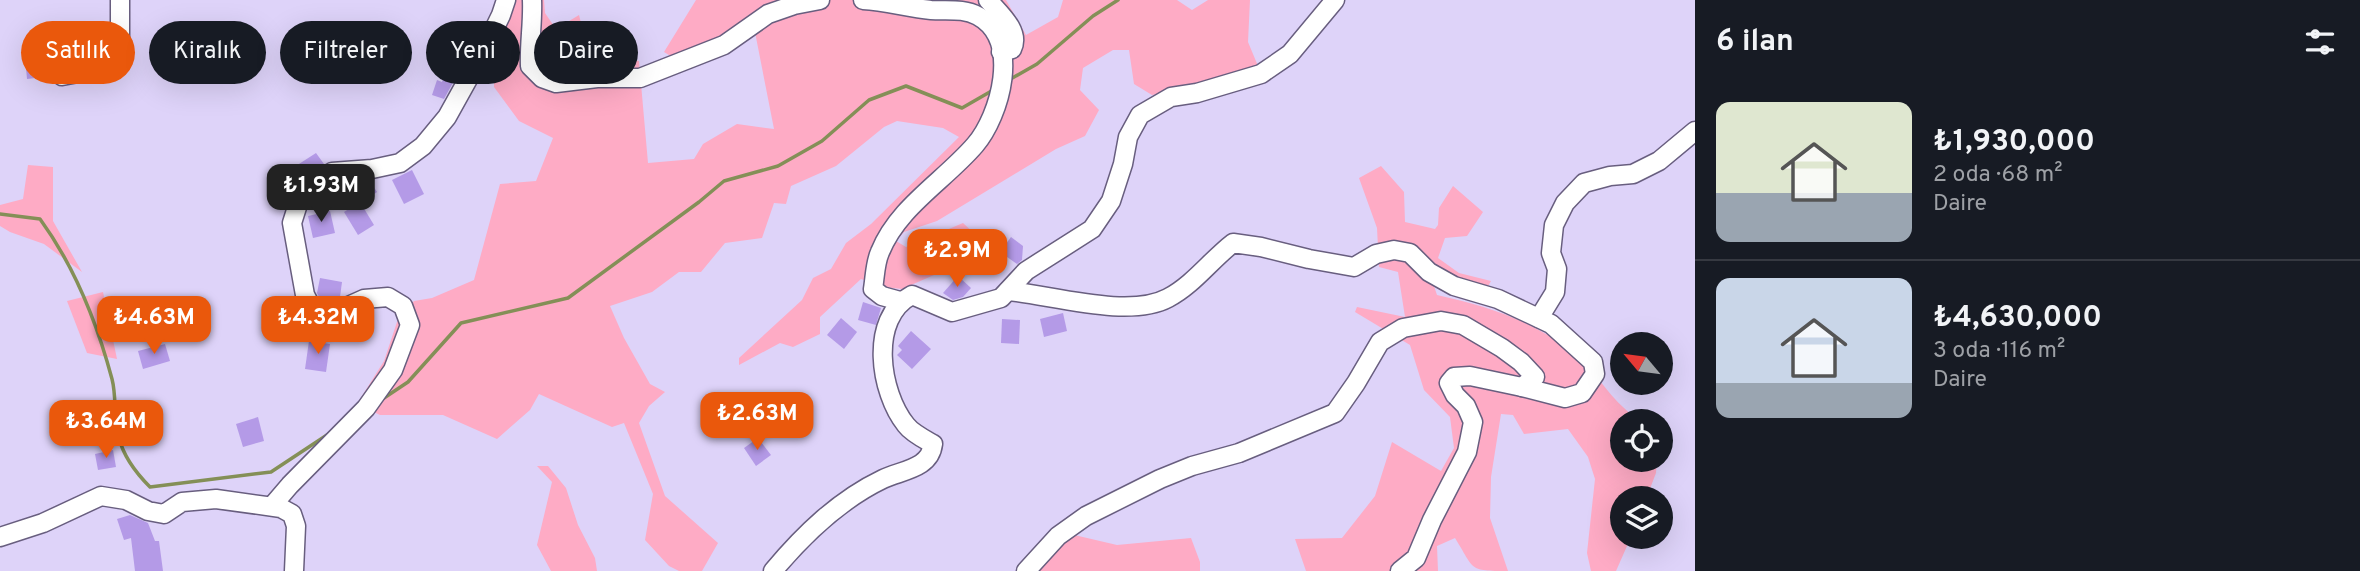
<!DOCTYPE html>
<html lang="tr">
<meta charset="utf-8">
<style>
body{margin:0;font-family:Overpass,sans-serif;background:#20242c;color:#f1f3f6;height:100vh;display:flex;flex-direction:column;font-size:26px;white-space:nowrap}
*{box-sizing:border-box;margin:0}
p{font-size:23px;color:#9ea1a6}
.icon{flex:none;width:38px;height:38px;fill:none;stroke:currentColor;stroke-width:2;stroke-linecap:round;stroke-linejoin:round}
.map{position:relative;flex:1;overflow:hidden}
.panel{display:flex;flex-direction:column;background:#171b24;width:665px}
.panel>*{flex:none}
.guide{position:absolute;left:21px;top:21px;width:665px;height:63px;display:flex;gap:14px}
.needle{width:46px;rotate:299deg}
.controls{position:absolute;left:1610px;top:332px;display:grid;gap:14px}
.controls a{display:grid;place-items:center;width:63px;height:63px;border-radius:50%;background:#171b24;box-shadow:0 7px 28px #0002;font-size:35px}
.price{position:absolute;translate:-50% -60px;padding:0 16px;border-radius:14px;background:#ea580c;color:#fff;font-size:23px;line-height:46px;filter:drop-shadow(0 2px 4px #0008)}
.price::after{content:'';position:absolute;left:50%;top:42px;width:21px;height:16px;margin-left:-10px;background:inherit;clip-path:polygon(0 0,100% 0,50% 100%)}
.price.selected{background:#222;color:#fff}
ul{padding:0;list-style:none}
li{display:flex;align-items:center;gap:21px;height:175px;padding:0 21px}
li+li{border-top:2px solid #363941}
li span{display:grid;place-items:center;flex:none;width:196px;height:140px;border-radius:14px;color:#555}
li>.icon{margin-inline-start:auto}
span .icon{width:84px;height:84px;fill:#fffc;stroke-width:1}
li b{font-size:30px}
h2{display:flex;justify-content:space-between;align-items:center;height:84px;padding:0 21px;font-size:30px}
.tag{padding:0 24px;border-radius:32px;background:#171b24;box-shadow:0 7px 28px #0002;font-size:24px;line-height:63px}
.tag.selected{background:#ea580c;color:#fff}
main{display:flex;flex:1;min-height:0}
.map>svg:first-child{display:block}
.green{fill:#feabc5}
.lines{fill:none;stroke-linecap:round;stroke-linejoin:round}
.stream{stroke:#848f57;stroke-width:3.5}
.building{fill:#b49ae7}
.minor-casing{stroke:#685e7f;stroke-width:21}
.minor{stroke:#fff;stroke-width:18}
</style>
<main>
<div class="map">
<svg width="1695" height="571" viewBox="0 0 1695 571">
<rect width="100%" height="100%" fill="#ded3f9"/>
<g class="green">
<path d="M495,0H544L545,13L556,29L579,15L585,39L595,51L639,61L648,163L694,159L703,144L737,124L774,129L752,17L719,38L674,58L664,52L696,0H1006L1026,35L1058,17L1063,0H1177L1192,10L1208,0H1250L1248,42L1258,66L1200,87L1152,95L1134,84L1129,50H1113L1083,68L1080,90L1099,110L1085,136L1056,149L937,221L904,232L896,241L906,247L963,223L977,236L966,261L902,289L884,287L861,279L820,317V334L793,347L780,343L739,365V358L802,300L813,278L831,269L846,243L871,224L959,137L943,128L897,121L884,127L836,166L791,186L786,204L774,203L762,238L725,243L701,272H679L652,292L610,306L624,338L650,384L665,392L649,406L639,423L665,496L718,543L702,571H679L669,566L645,540L653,494L624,423L612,427L539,394L530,410L497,439L443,415H380L357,404L384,361L397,322L414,301L432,298L474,280L500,184L536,181L553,138L519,121L494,87Z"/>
<path d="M28,165L53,167V221L82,272L44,244L10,232L0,226V205L23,199Z"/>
<path d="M1381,166L1404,192L1405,222L1435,229L1438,225L1439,208L1453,186L1483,212L1467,236L1445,238L1438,258L1459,273L1491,281L1487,288L1433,283L1437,295C1491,307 1542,323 1583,362C1595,373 1604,387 1615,399C1622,407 1631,413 1638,422H1622V460H1657L1656,473L1646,499H1622V537H1631L1616,571H1591L1587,553L1595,479L1588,457L1568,429L1524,434L1513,415L1501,414L1491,477L1490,518L1508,571C1468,571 1475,570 1455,538L1437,546L1438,571H1306L1295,539L1342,538L1375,496L1392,442L1441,471L1454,448L1450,417L1424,390L1410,345L1355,312L1357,307L1405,317L1398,272L1379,267L1377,228L1359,178Z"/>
<path d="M103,292L117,359L87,353L67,301Z"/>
<path d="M537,466H548L566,488L578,525L595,558L597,571H551L537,545L552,482Z"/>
<path d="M1070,534L1117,545L1191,538L1200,562V571H1036Z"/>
</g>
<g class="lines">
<g class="stream">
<path d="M1007,81L1037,64L1093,16L1118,0"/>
<path d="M0,214L40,219C75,267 97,323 112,379C117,398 113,419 119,438C124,458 136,473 150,487L271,472L330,433"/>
<path d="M381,400L408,382L461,323L568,298L699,202L724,181L778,166L822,141L869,100L906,86L962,108L995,89"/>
</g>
</g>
<g class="building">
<path d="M42,55L44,77L27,79L25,57Z"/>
<path d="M448,62L462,66L444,99L432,95L437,80L442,82Z"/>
<path d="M316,153L324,164L300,182L289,197L272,188L283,169L288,171Z"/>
<path d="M412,170L424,194L404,204L392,180Z"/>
<path d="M366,181H370L377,192L364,201L355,188Z"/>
<path d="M360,202L374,225L358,235L344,212Z"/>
<path d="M330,211L335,233L313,238L308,216Z"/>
<path d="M1011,237L1023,246L1022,260L1017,264L1000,252Z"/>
<path d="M958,276L971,288L963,297L953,300L943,293Z"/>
<path d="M320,278L342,282L340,297L329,302L321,301L317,293Z"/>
<path d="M863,302L881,308L876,325L858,320Z"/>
<path d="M1063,313L1067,331L1044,337L1040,319Z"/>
<path d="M841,318L857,332L844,349L827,335Z"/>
<path d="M1002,319L1020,320L1019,344L1001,343Z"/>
<path d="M911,331L931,349L912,369L897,355L902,350L898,346Z"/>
<path d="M309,341L330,344L326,372L305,369Z"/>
<path d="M165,344L170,361L143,369L138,351Z"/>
<path d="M258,417L264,441L243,447L236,424Z"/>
<path d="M758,438L771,455L756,466L744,448Z"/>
<path d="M113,450L116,467L98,470L95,454Z"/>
<path d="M130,515L148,523L155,541H159L163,571H135L131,538L124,540L117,519Z"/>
</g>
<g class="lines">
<g class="minor-casing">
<g id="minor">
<path d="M532,0C533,23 529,44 530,66L542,78L556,83L597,78H640L724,45L768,14L794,5L820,0"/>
<path d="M863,0C886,1 908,8 931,10C947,11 964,8 978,16C1022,40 1000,116 975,145C944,181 898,207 880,252C875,263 875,277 873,289L882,296L900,301"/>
<path d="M988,0C999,13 1021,31 1012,49L1001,52"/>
<path d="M62,76L111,67L120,59V0"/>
<path d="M1008,291C1051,295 1129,319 1168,298C1193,285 1211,260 1233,243L1261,247L1309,259L1354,267L1376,254L1394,250L1410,253L1429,272L1454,286L1498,299L1551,324L1593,362L1595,374L1582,393L1565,398L1522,387"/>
<path d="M1539,318L1555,292L1557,269L1551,253L1554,225L1565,203L1584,183L1610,176L1633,174L1659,161L1695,131"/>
<path d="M272,506L290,485L366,408L393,370L410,325L403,306L388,297L364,299L326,316L313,310L305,295L292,223L298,204L307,191L332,172L372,169L400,163L423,146L447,117L482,54L501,15L506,0"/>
<path d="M0,537L43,523L101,496L126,500L148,511L164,514L182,502L216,499L281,508L292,514L296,526L294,571"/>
<path d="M773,571C804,534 839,500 883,479C902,470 930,469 933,444C924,439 912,433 906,425C880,393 868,318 912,295L952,312L1001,298L1026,271L1092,229L1111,201L1123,164L1128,137L1140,115L1171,97L1197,93L1261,74L1290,54L1335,0"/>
<path d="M1026,571L1058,536L1086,516L1160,479L1192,466L1239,453L1335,413L1356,383L1380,342L1403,328L1441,321L1463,325L1502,348L1521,362L1535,377L1522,387L1470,376L1454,377L1449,383L1455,395L1466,406L1473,422L1467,452L1432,520L1416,558L1400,571"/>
</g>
</g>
<use href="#minor" class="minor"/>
</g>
</svg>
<div class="controls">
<a><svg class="needle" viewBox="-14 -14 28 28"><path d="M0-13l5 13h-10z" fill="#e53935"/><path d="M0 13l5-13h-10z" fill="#9ea1a6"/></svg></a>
<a><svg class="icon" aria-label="locate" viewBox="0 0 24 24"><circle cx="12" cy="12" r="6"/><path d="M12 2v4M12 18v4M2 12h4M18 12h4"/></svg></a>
<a><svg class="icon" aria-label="layers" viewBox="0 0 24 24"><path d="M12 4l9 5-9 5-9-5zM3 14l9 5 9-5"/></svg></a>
</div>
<b class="price selected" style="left:321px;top:224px">₺1.93M</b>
<b class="price" style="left:957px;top:289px">₺2.9M</b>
<b class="price" style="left:154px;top:356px">₺4.63M</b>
<b class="price" style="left:318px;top:356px">₺4.32M</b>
<b class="price" style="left:757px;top:452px">₺2.63M</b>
<b class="price" style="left:106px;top:460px">₺3.64M</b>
<div class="guide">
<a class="tag selected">Satılık</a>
<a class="tag">Kiralık</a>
<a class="tag">Filtreler</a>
<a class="tag">Yeni</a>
<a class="tag">Daire</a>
</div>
</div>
<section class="panel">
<h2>6 ilan<svg class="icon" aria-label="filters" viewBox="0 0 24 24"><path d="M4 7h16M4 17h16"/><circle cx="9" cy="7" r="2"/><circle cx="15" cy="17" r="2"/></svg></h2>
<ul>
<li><span style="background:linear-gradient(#dfe7d0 65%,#9aa5b1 0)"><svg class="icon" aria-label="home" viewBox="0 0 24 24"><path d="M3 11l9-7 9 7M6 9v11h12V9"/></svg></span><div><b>₺1,930,000</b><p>2 oda · 68 m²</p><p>Daire</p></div></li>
<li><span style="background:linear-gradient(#c9d6e8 75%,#9aa5b1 0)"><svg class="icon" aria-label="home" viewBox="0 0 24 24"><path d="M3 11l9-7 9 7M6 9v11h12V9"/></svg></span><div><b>₺4,630,000</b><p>3 oda · 116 m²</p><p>Daire</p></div></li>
</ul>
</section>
</main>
